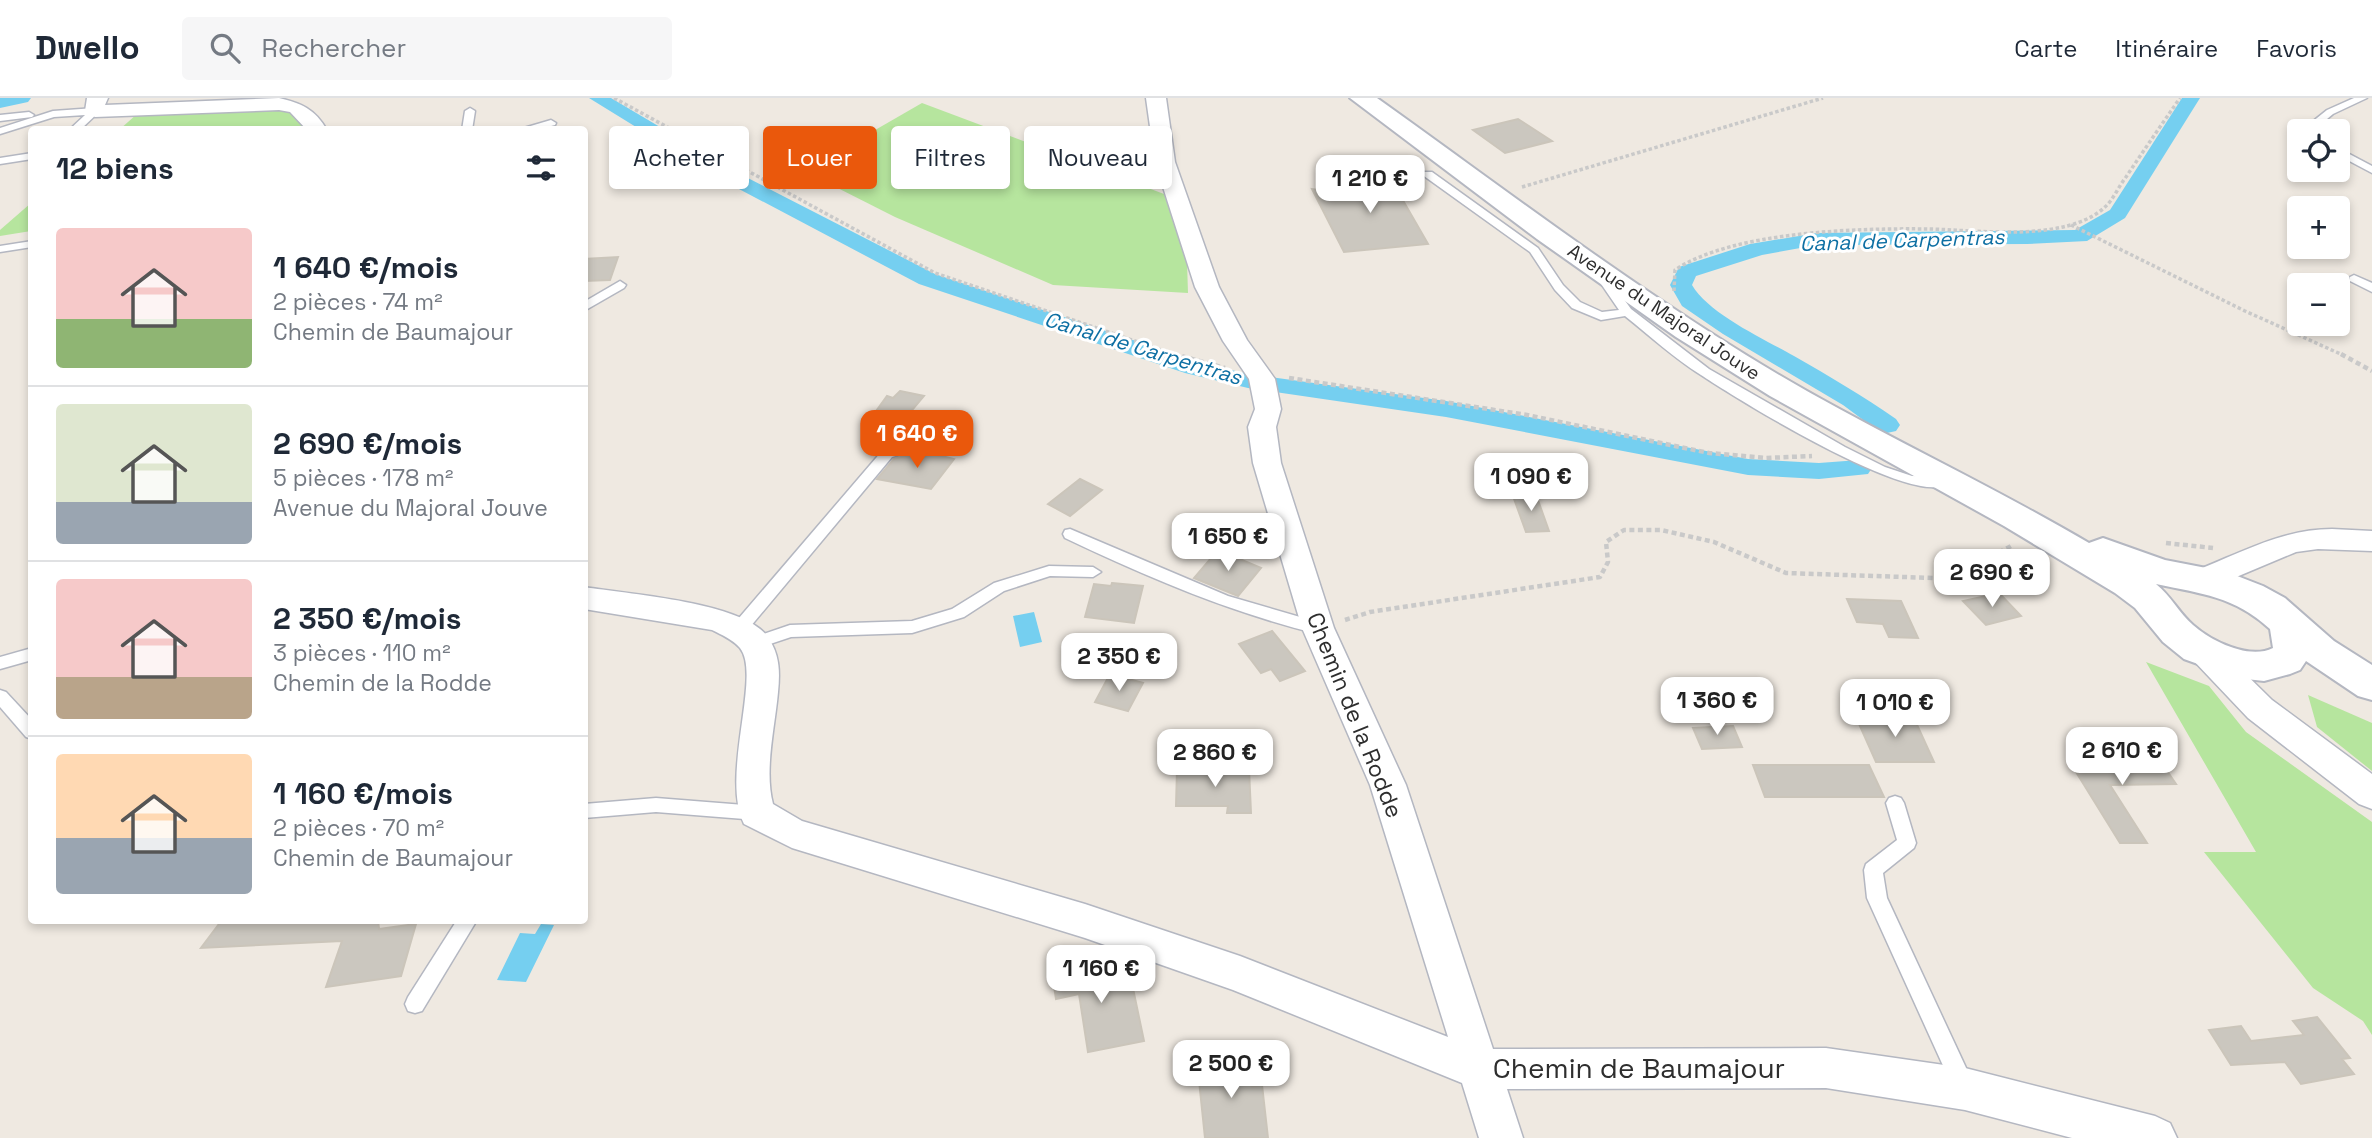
<!DOCTYPE html>
<html lang="fr">
<meta charset="utf-8">
<style>
body{margin:0;font-family:"Space Grotesk",sans-serif;background:#f6f6f7;color:#1f2937;height:100vh;display:flex;flex-direction:column;font-size:26px;white-space:nowrap}
*{box-sizing:border-box;margin:0}
p{font-size:23px;color:#747a83}
.icon{flex:none;width:38px;height:38px;fill:none;stroke:currentColor;stroke-width:2;stroke-linecap:round;stroke-linejoin:round}
.map{position:relative;flex:1;overflow:hidden}
.panel{position:absolute;left:28px;top:28px;width:560px;height:798px;display:flex;flex-direction:column;background:#fff;border-radius:7px;box-shadow:0 4px 10px #0003}
.panel>*{flex:none}
.hud{position:absolute;left:609px;top:28px;width:665px;height:63px;display:flex;gap:14px}
.buttons{position:absolute;left:2287px;top:21px;display:grid;gap:14px}
.buttons a{display:grid;place-items:center;width:63px;height:63px;border-radius:7px;background:#fff;box-shadow:0 4px 10px #0003;font-size:35px}
.price{position:absolute;translate:-50% -60px;padding:0 16px;border-radius:14px;background:#fff;color:#222;font-size:23px;line-height:46px;filter:drop-shadow(0 2px 4px #0008)}
.price::after{content:'';position:absolute;left:50%;top:42px;width:21px;height:16px;margin-left:-10px;background:inherit;clip-path:polygon(0 0,100% 0,50% 100%)}
.price.active{background:#ea580c;color:#fff}
ul{padding:0;list-style:none}
li{display:flex;align-items:center;gap:21px;height:175px;padding:0 28px}
li+li{border-top:2px solid #e0e1e3}
li span{display:grid;place-items:center;flex:none;width:196px;height:140px;border-radius:7px;color:#555}
li>.icon{margin-inline-start:auto}
span .icon{width:84px;height:84px;fill:#fffc;stroke-width:1}
li b{font-size:30px}
h2{display:flex;justify-content:space-between;align-items:center;height:84px;padding:0 28px;font-size:30px}
.chip{padding:0 24px;border-radius:7px;background:#fff;box-shadow:0 4px 10px #0003;font-size:24px;line-height:63px}
.chip.active{background:#ea580c;color:#fff}
header{display:flex;align-items:center;gap:42px;box-sizing:border-box;height:98px;padding:0 35px;background:#fff;border-bottom:2px solid #e0e1e3}
header strong{font-size:33px}
nav{display:flex;gap:38px;margin-inline-start:auto;font-size:24px}
.search{width:490px;height:63px;background:#f6f6f7;display:flex;align-items:center;gap:18px;box-sizing:border-box;padding:0 24px;border-radius:7px;color:#747a83;font-size:26px}
.map>svg:first-child{display:block}
.green{fill:#b6e59e}
.water{fill:#75cff0}
.lines{fill:none;stroke-linecap:round;stroke-linejoin:round}
.canal{fill:#75cff0;fill-rule:evenodd}
.building{fill:#cbc7bf;stroke:#cbc5ba;stroke-width:2}
.lane-casing{stroke:#b4b7c1;stroke-width:3}
.street-casing{stroke:#b4b7c1;stroke-width:3}
.secondary-casing{stroke:#b4b7c1;stroke-width:4}
.path-far1{stroke:#c9c9c9;stroke-width:3.5;stroke-dasharray:3.5 2.5;stroke-linecap:butt}
.path{stroke:#c9c9c9;stroke-width:4.5;stroke-dasharray:5 3.5;stroke-linecap:butt}
.lane{fill:#fff;fill-rule:evenodd}
.street{fill:#fff;fill-rule:evenodd}
.secondary{fill:#fff;fill-rule:evenodd}
.labels{text-anchor:middle;dominant-baseline:central;stroke-width:6;stroke-linejoin:round;paint-order:stroke}
.far-street-label{font-size:19px;fill:#2e2e2e;stroke:#fff}
.far-water-label{font-size:21px;font-style:italic;fill:#0d6fa3;stroke:#fff}
.street-label{font-size:23px;fill:#2e2e2e;stroke:#fff}
.near-street-label{font-size:28px;fill:#2e2e2e;stroke:#fff}
</style>
<header>
<strong>Dwello</strong>
<div class="search"><svg class="icon" aria-label="search" viewBox="0 0 24 24"><circle cx="10" cy="10" r="6"/><path d="M15 15l6 6"/></svg>Rechercher</div>
<nav><a>Carte</a><a>Itinéraire</a><a>Favoris</a></nav>
</header>
<div class="map">
<svg width="2372" height="1040" viewBox="0 0 2372 1040">
<rect width="100%" height="100%" fill="#efe9e1"/>
<g class="green">
<path d="M922,5L1164,96L1187,164L1188,195L1053,187L895,119L804,73Z"/>
<path d="M270,8L292,13L308,32H119L137,16Z"/>
<path d="M31,105V133L0,138V132Z"/>
<path d="M2146,564L2209,588L2246,634L2372,724V937L2363,923L2313,890L2204,754H2256Z"/>
<path d="M2308,597L2372,625V673L2317,629Z"/>
</g>
<g class="water">
<path d="M1034,514L1042,544L1020,549L1013,518Z"/>
<path d="M541,826L554,827L526,884L497,882L520,835L535,836Z"/>
</g>
<g class="lines">
<g class="canal">
<path d="M0,0H31L28,4L0,10Z"/>
<path d="M589,0H611L736,74L935,176L1202,265L1248,276L1446,303L1748,361L1819,365L1859,362L1868,364L1872,370L1868,376L1819,381L1748,377L1446,319L1248,290L1185,275L919,186L722,82Z"/>
<path d="M2182,0H2200L2125,120L2087,143L2027,146L1817,147L1762,157L1696,178L1692,187C1709,216 1764,241 1794,258C1829,278 1863,298 1896,321L1900,327L1896,333L1887,335L1878,333L1843,307L1723,236L1682,208L1670,187L1679,169L1750,146L1817,135L2075,132L2110,112Z"/>
</g>
</g>
<g class="building">
<path d="M1518,21L1552,43L1505,55L1473,32Z"/>
<path d="M1386,73L1428,146L1344,154L1312,91L1356,98L1348,83L1352,82L1349,77Z"/>
<path d="M618,159L610,182L584,183V161Z"/>
<path d="M900,293L924,298L897,330L869,323L887,298L893,300Z"/>
<path d="M922,353L954,361L931,391L877,381L894,361Z"/>
<path d="M1080,381L1102,392L1070,418L1048,406Z"/>
<path d="M1536,397L1539,405L1549,433L1526,434L1513,398Z"/>
<path d="M1218,452L1261,470L1238,498L1194,480Z"/>
<path d="M1112,485L1143,488L1134,525L1085,519L1094,486L1111,488Z"/>
<path d="M1999,495L2021,518L1986,527L1963,503Z"/>
<path d="M1847,501L1901,503L1918,540L1889,539L1883,526L1857,524Z"/>
<path d="M1272,533L1305,573L1280,583L1271,571L1261,575L1239,546Z"/>
<path d="M1110,576L1143,585L1128,613L1095,604Z"/>
<path d="M1878,617L1913,618L1934,664H1876L1856,619Z"/>
<path d="M1733,628L1742,649L1702,651L1693,630Z"/>
<path d="M2154,654L2176,686L2110,687L2147,745H2120L2076,674L2099,673L2088,656Z"/>
<path d="M1753,667H1869L1884,699H1765Z"/>
<path d="M1249,671L1251,715H1227L1228,708H1176L1177,672Z"/>
<path d="M222,822H378L379,831L416,826L401,878L326,889L342,843L201,850Z"/>
<path d="M1091,862L1094,879L1109,876L1111,884L1131,881L1144,943L1088,954L1079,896L1056,901L1051,869Z"/>
<path d="M2317,919L2350,960L2342,961L2354,976L2301,986L2285,964L2231,967L2209,932L2241,928L2251,943L2304,937L2293,923Z"/>
<path d="M1248,960L1252,989L1262,987L1268,1040H1205L1197,963Z"/>
</g>
<g class="lines">
<g class="lane-casing">
<g id="lane">
<path d="M2354,0H2367L2333,16L2321,26L2326,33H2316L2311,26L2312,24L2327,12Z"/>
<path d="M95,10L100,13L80,32H69L85,17L54,19L0,36V30L53,13Z"/>
<path d="M470,10L475,13L472,32H462L465,13Z"/>
<path d="M29,14L34,17L32,19L0,23V17Z"/>
<path d="M551,22L556,25L555,27L536,32H517Z"/>
<path d="M2338,50L2372,68V75L2338,57Z"/>
<path d="M32,55V61L0,66V60Z"/>
<path d="M1424,74H1432L1538,150L1563,187L1580,204L1602,214L1619,212L1595,177L1601,173L1605,175L1631,211L1709,271L1845,349L1885,369L1912,378L1943,379L1950,384C1920,415 1734,299 1701,277C1674,260 1650,238 1625,218L1601,222L1572,210L1555,192L1530,154L1424,78Z"/>
<path d="M32,143V149L0,154V148Z"/>
<path d="M2354,177L2372,185V194L2350,183V179Z"/>
<path d="M620,183L626,187L624,190L584,213V204Z"/>
<path d="M948,314L955,318L935,346L892,359L745,535H733L731,531L733,527L882,353L925,340L943,315Z"/>
<path d="M1070,431L1228,498L1324,526L1326,530L1318,536C1229,514 1147,479 1065,440L1063,436L1065,432Z"/>
<path d="M1049,468L1093,469L1101,474L1093,479L1050,478L1004,493L964,519L912,535L791,539L755,551L747,545L749,541L790,527L912,523L952,511L994,485Z"/>
<path d="M32,550V562L0,571V559Z"/>
<path d="M0,592L6,594L32,622V641L26,639L0,609Z"/>
<path d="M1895,698L1901,700L1904,705L1916,745L1914,750L1883,775L1887,800L1974,987L1971,994L1963,997L1955,994L1867,800L1864,772L1866,766L1897,742L1886,705L1889,700Z"/>
<path d="M656,700L757,708L763,710L766,715L763,720L757,722L656,714L584,720V706Z"/>
<path d="M457,822H477L422,913L415,915L408,913L405,906L408,899Z"/>
</g>
</g>
<g class="street-casing">
<g id="street">
<path d="M87,0H108L105,7L279,0C301,5 315,11 327,32H307L290,14L279,12L95,19L85,13Z"/>
<path d="M1146,0H1166L1175,64L1219,189L1247,242L1275,281L1281,311L1276,329L1281,365L1334,530L1406,687L1493,951L1826,950L1965,970L2155,1018L2170,1025L2177,1040H2072L1965,1012L1826,990L1507,991L1523,1040H1479L1462,985L1233,892L1085,840L792,750L744,726C720,677 762,577 740,550C732,541 722,537 712,532L584,511V489C628,496 742,504 767,538C780,556 780,574 778,594C775,629 764,672 773,706L802,723L1085,806L1240,858L1448,939L1370,687L1302,530L1253,365L1248,329L1255,311L1249,281L1223,243L1195,189L1155,64Z"/>
<path d="M2332,431L2372,433V453L2318,451L2296,454L2203,493L2192,490L2188,482L2192,474C2239,456 2281,431 2332,431Z"/>
<path d="M2204,542L2215,546L2272,602L2372,676V711L2359,706L2248,620L2193,562L2188,554L2193,546Z"/>
</g>
</g>
<g class="secondary-casing">
<path id="secondary" d="M1350,0H1377C1499,87 1618,178 1746,257C1857,326 1977,379 2089,445L2103,440L2165,462L2227,474L2263,488L2285,500L2334,543L2372,567V602L2358,598L2306,563L2300,572L2290,576L2264,583L2237,580L2184,561L2163,544L2135,510L2115,495L2004,428L1770,298L1676,239L1537,141ZM2156,486C2202,496 2234,498 2270,531L2273,550C2249,562 2211,543 2193,527C2179,515 2171,498 2156,486Z"/>
</g>
<g class="path-far1">
<path d="M614,0L935,175L1179,258"/>
<path d="M1522,89L1823,0"/>
<path d="M2071,127L2245,213L2345,258"/>
<path d="M1674,193L1675,172C1733,133 1859,130 1929,131C1978,132 2066,145 2105,109C2113,102 2119,88 2126,79C2144,52 2162,26 2180,0"/>
</g>
<g class="path">
<path d="M1174,256L1225,270"/>
<path d="M2341,256L2372,273"/>
<path d="M1289,280L1527,317L1709,355L1766,360L1812,358"/>
<path d="M2166,445L2213,450"/>
<path d="M1345,522L1370,514L1600,479L1608,464L1606,444L1624,432H1661L1714,444L1786,475L1933,480L1974,468L2011,448"/>
</g>
<use href="#lane" class="lane"/>
<use href="#street" class="street"/>
<use href="#secondary" class="secondary"/>
</g>
<g class="labels">
<g class="far-street-label">
<text transform="translate(1664 214) rotate(34)">Avenue du Majoral Jouve</text>
</g>
<g class="far-water-label">
<text transform="translate(1902 142) rotate(-2)">Canal de Carpentras</text>
<text transform="translate(1143 250) rotate(17)">Canal de Carpentras</text>
</g>
<g class="street-label">
<text transform="translate(1355 617) rotate(68)">Chemin de la Rodde</text>
</g>
<g class="near-street-label">
<text x="1639" y="970">Chemin de Baumajour</text>
</g>
</g>
</svg>
<div class="buttons">
<a><svg class="icon" aria-label="locate" viewBox="0 0 24 24"><circle cx="12" cy="12" r="6"/><path d="M12 2v4M12 18v4M2 12h4M18 12h4"/></svg></a>
<a>+</a>
<a>−</a>
</div>
<b class="price" style="left:1370px;top:117px">1 210 €</b>
<b class="price active" style="left:917px;top:372px">1 640 €</b>
<b class="price" style="left:1531px;top:415px">1 090 €</b>
<b class="price" style="left:1228px;top:475px">1 650 €</b>
<b class="price" style="left:1992px;top:511px">2 690 €</b>
<b class="price" style="left:1119px;top:595px">2 350 €</b>
<b class="price" style="left:1717px;top:639px">1 360 €</b>
<b class="price" style="left:1895px;top:641px">1 010 €</b>
<b class="price" style="left:2122px;top:689px">2 610 €</b>
<b class="price" style="left:1215px;top:691px">2 860 €</b>
<b class="price" style="left:1101px;top:907px">1 160 €</b>
<b class="price" style="left:1231px;top:1002px">2 500 €</b>
<div class="hud">
<a class="chip">Acheter</a>
<a class="chip active">Louer</a>
<a class="chip">Filtres</a>
<a class="chip">Nouveau</a>
</div>
<section class="panel">
<h2>12 biens<svg class="icon" aria-label="filters" viewBox="0 0 24 24"><path d="M4 7h16M4 17h16"/><circle cx="9" cy="7" r="2"/><circle cx="15" cy="17" r="2"/></svg></h2>
<ul>
<li><span style="background:linear-gradient(#f6c9c9 65%,#8fb573 0)"><svg class="icon" aria-label="home" viewBox="0 0 24 24"><path d="M3 11l9-7 9 7M6 9v11h12V9"/></svg></span><div><b>1 640 €/mois</b><p>2 pièces · 74 m²</p><p>Chemin de Baumajour</p></div></li>
<li><span style="background:linear-gradient(#dfe7d0 70%,#9aa5b1 0)"><svg class="icon" aria-label="home" viewBox="0 0 24 24"><path d="M3 11l9-7 9 7M6 9v11h12V9"/></svg></span><div><b>2 690 €/mois</b><p>5 pièces · 178 m²</p><p>Avenue du Majoral Jouve</p></div></li>
<li><span style="background:linear-gradient(#f6c9c9 70%,#b9a48a 0)"><svg class="icon" aria-label="home" viewBox="0 0 24 24"><path d="M3 11l9-7 9 7M6 9v11h12V9"/></svg></span><div><b>2 350 €/mois</b><p>3 pièces · 110 m²</p><p>Chemin de la Rodde</p></div></li>
<li><span style="background:linear-gradient(#ffd9b3 60%,#9aa5b1 0)"><svg class="icon" aria-label="home" viewBox="0 0 24 24"><path d="M3 11l9-7 9 7M6 9v11h12V9"/></svg></span><div><b>1 160 €/mois</b><p>2 pièces · 70 m²</p><p>Chemin de Baumajour</p></div></li>
</ul>
</section>
</div>
